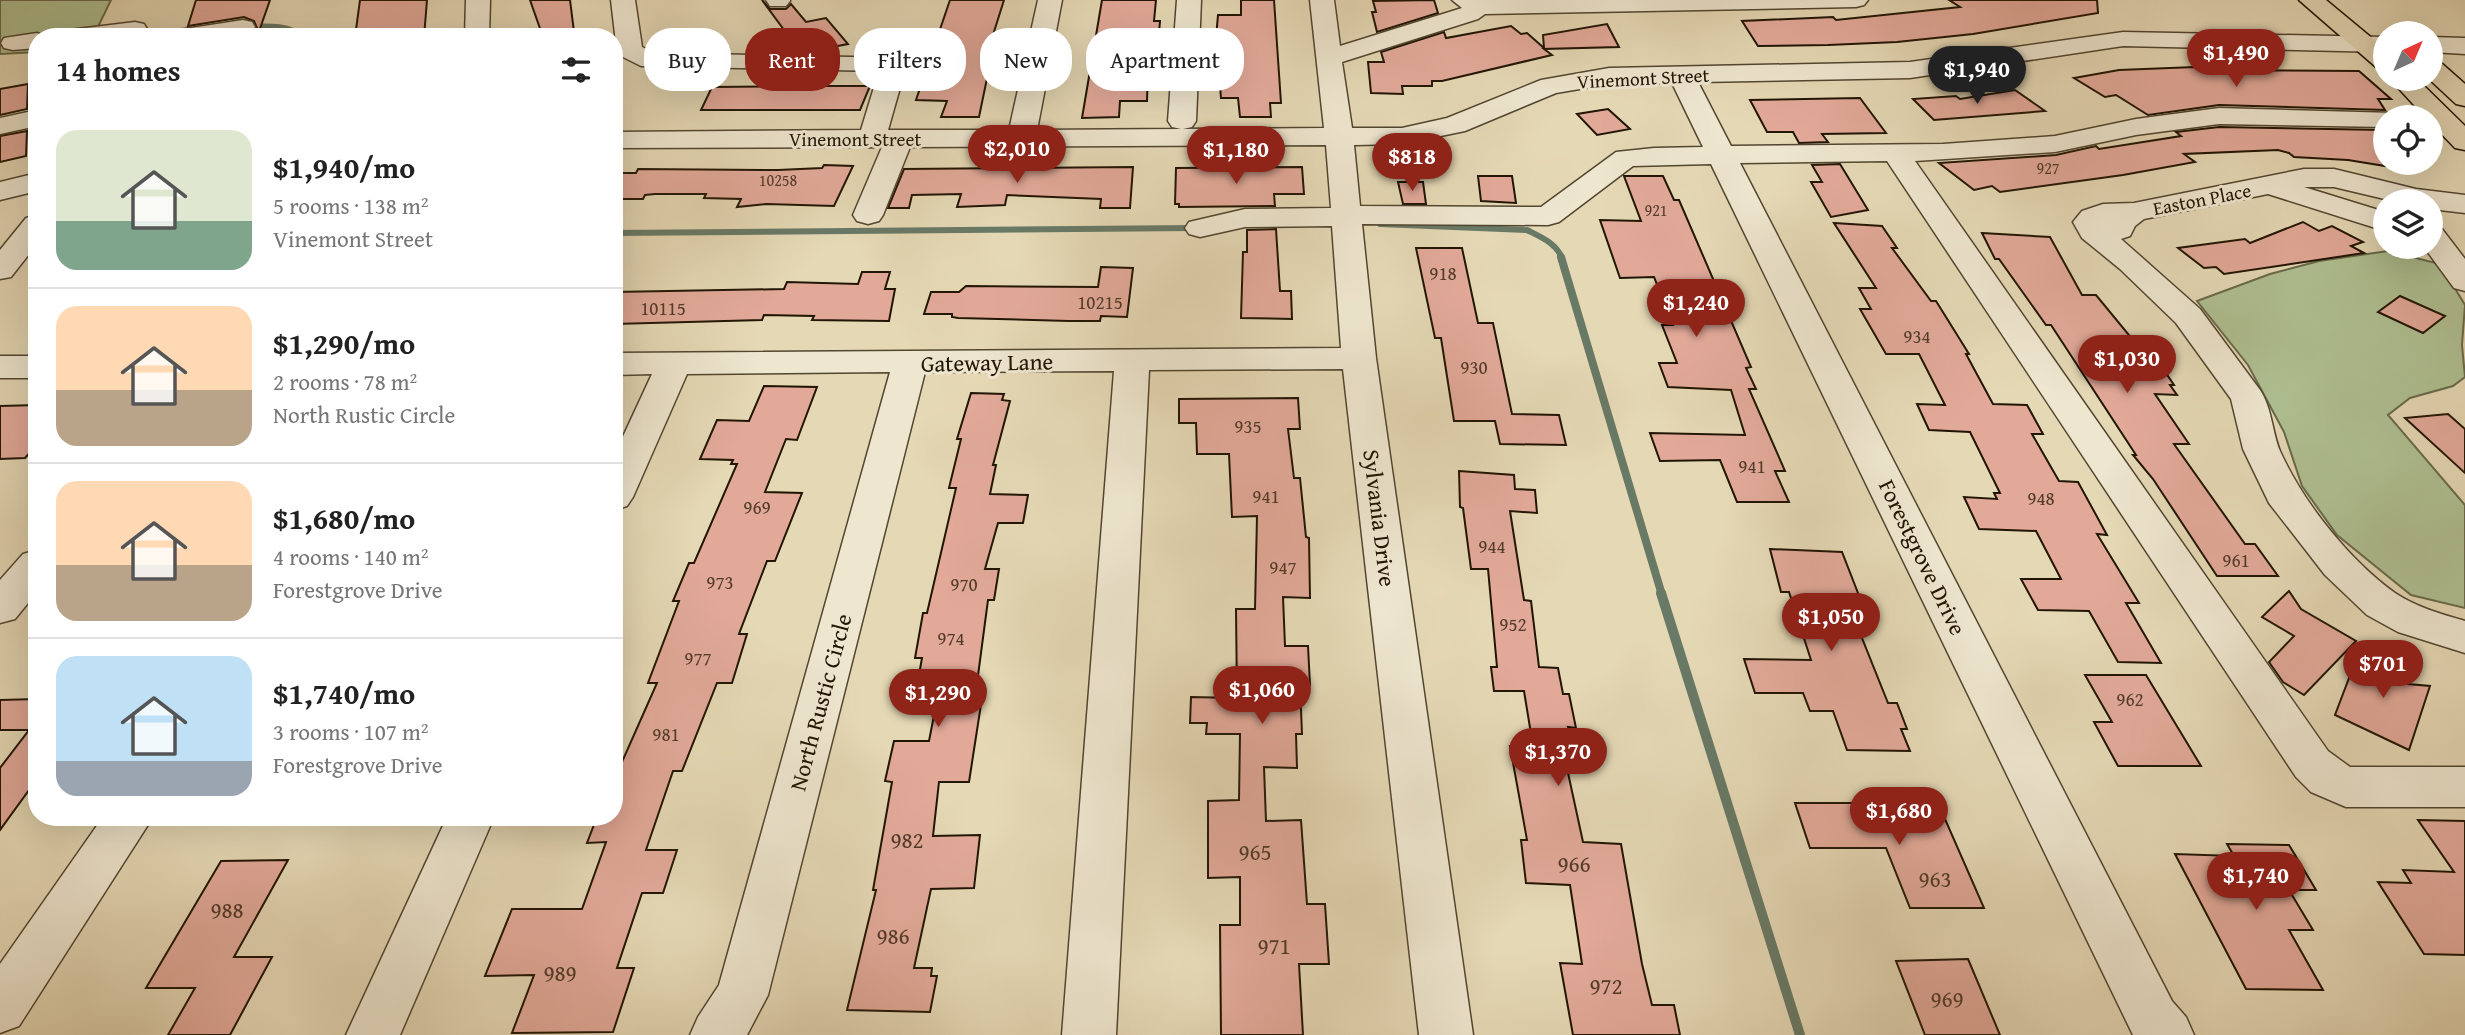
<!DOCTYPE html>
<meta charset="utf-8">
<style>
body{margin:0;font-family:"Gentium Book Plus",serif;background:#f2f2f2;color:#222;height:100vh;display:flex;flex-direction:column;font-size:26px;white-space:nowrap}
*{box-sizing:border-box;margin:0}
p{font-size:23px;color:#767676}
.icon{flex:none;width:38px;height:38px;fill:none;stroke:currentColor;stroke-width:2;stroke-linecap:round;stroke-linejoin:round}
.map{position:relative;flex:1;overflow:hidden}
.side{position:absolute;left:28px;top:28px;width:595px;height:798px;display:flex;flex-direction:column;background:#fff;border-radius:28px;box-shadow:0 7px 28px #0002}
.side>*{flex:none}
.top-card{position:absolute;left:644px;top:28px;width:665px;height:63px;display:flex;gap:14px}
.needle{width:46px;rotate:44deg}
.fabs{position:absolute;left:2373px;top:21px;display:grid;gap:14px}
.fabs a{display:grid;place-items:center;width:70px;height:70px;border-radius:50%;background:#fff;box-shadow:0 7px 28px #0002;font-size:35px}
.price{position:absolute;translate:-50% -60px;padding:0 16px;border-radius:24px;background:#8f2418;color:#fff;font-size:23px;line-height:46px;filter:drop-shadow(0 2px 4px #0008)}
.price::after{content:'';position:absolute;left:50%;top:42px;width:21px;height:16px;margin-left:-10px;background:inherit;clip-path:polygon(0 0,100% 0,50% 100%)}
.price.active{background:#222;color:#fff}
ul{padding:0;list-style:none}
li{display:flex;align-items:center;gap:21px;height:175px;padding:0 28px}
li+li{border-top:2px solid #e0e0e0}
li span{display:grid;place-items:center;flex:none;width:196px;height:140px;border-radius:21px;color:#555}
li>.icon{margin-inline-start:auto}
span .icon{width:84px;height:84px;fill:#fffc;stroke-width:1}
li b{font-size:30px}
h2{display:flex;justify-content:space-between;align-items:center;height:84px;padding:0 28px;font-size:30px}
.chip{padding:0 24px;border-radius:28px;background:#fff;box-shadow:0 7px 28px #0002;font-size:24px;line-height:63px}
.chip.active{background:#8f2418;color:#fff}
.map>svg:first-child{display:block}
.green{fill:#afc092;stroke:#686a4b;stroke-width:2}
.lines{fill:none;stroke-linecap:round;stroke-linejoin:round}
.stream-far2{stroke:#687966;stroke-width:6}
.stream-far1{stroke:#687966;stroke-width:8}
.stream{stroke:#687966;stroke-width:10}
.building{fill:#e2a999;stroke:#211504;stroke-width:2}
.minor-casing{stroke:#524630;stroke-width:3}
.major-casing{stroke:#211504;stroke-width:3}
.minor{fill:#eee6cf;fill-rule:evenodd}
.major{fill:#e5d8b5;fill-rule:evenodd}
.labels{text-anchor:middle;dominant-baseline:central;stroke-width:6;stroke-linejoin:round;paint-order:stroke}
.far-number-label{font-size:16px;fill:#513a29}
.far-street-label{font-size:19px;fill:#211504;stroke:#eee6cf}
.number-label{font-size:19px;fill:#513a29}
.street-label{font-size:23px;fill:#211504;stroke:#eee6cf}
.near-number-label{font-size:23px;fill:#513a29}
</style>
<div class="map">
<svg width="2465" height="1035" viewBox="0 0 2465 1035">
<rect width="100%" height="100%" fill="#e5d8b5"/>
<filter id="stains"><feTurbulence type="fractalNoise" baseFrequency=".00286" numOctaves="4"/><feColorMatrix values="0 0 0 0 .2 0 0 0 0 .09 0 0 0 0 .02 0 0 0 .5 -.17"/></filter>
<radialGradient id="worn" r=".72"><stop offset=".6" stop-color="#630" stop-opacity="0"/><stop offset="1" stop-color="#630" stop-opacity=".3"/></radialGradient>
<g class="green">
<path d="M0,0H111L93,37H37V52L0,54Z"/>
<path d="M2388,251L2440,264L2465,305L2462,345L2465,377L2453,386L2410,398L2388,415L2465,505V608L2411,595L2337,535L2302,486L2284,432L2248,365L2197,301L2270,274L2319,261Z"/>
</g>
<g class="lines">
<g class="stream-far2">
<path d="M243,27C259,27 290,23 301,37"/>
<path d="M162,33L180,32"/>
<path d="M1380,224L1527,230C1541,237 1556,243 1562,258"/>
<path d="M614,233L1194,228"/>
</g>
<path class="stream-far1" d="M1561,257L1662,595"/>
<path class="stream" d="M1661,593L1800,1035"/>
</g>
<g class="building">
<path d="M196,0H270L257,37H242L253,35L257,28L254,21L244,17L188,26Z"/>
<path d="M360,0H427L424,37H355Z"/>
<path d="M530,0H570L574,32L543,37Z"/>
<path d="M762,0L770,9H786L791,4L806,22L826,18L848,44L801,53Z"/>
<path d="M950,0H1004L993,35H996L979,117H941L947,101L916,100Z"/>
<path d="M1102,0H1156L1154,21H1160L1156,66H1148L1147,101H1120L1119,117L1082,118Z"/>
<path d="M1241,0H1274L1281,103H1270L1271,117H1240L1238,98H1221L1218,60H1214L1218,15H1241Z"/>
<path d="M1434,0L1438,13L1377,32L1372,12H1376L1373,1Z"/>
<path d="M1949,0H2097L2098,13L1973,34L1897,42L1828,45L1758,46L1742,21L1833,17L1836,20L1960,7Z"/>
<path d="M1607,24L1619,47L1544,49L1552,55L1442,81H1432V86H1402L1403,94L1371,93L1368,62H1384L1381,52L1444,32L1446,38L1511,26L1521,34L1527,33L1544,48L1543,35Z"/>
<path d="M2195,67L2199,70L2359,71L2391,99H2378L2385,110L2219,105L2148,115L2116,95L2105,97L2074,78L2119,70Z"/>
<path d="M28,84L27,109L0,115V89Z"/>
<path d="M825,86H870L860,110H701L712,87Z"/>
<path d="M2015,90L2045,111L1934,120L1913,99L1956,96L1960,99Z"/>
<path d="M1860,98L1886,133L1822,134L1828,142L1799,143L1793,132H1767L1750,100Z"/>
<path d="M1608,109L1630,129L1597,135L1577,114Z"/>
<path d="M2219,127L2385,130V166L2348,160L2294,157L2289,153L2278,150L2184,154L2195,162L2123,175L2000,192L1992,186L1974,190L1939,163L2056,155L2096,146L2099,149L2181,136L2176,132Z"/>
<path d="M27,131L26,156L0,162V136Z"/>
<path d="M1840,164L1868,210L1831,217L1811,182H1822L1812,165Z"/>
<path d="M824,165L853,166L834,206L766,204L737,207L741,199L704,198L706,194H655L645,195L643,199H614V182L619,173H636L638,169L778,170L822,168Z"/>
<path d="M1133,167L1130,208H1100L1101,199L1007,195L1005,205L957,207L961,194L912,195L909,208H888L904,169Z"/>
<path d="M1302,167L1304,194H1274L1275,206L1179,207V204H1175L1176,168Z"/>
<path d="M1478,176H1512L1516,203L1481,201Z"/>
<path d="M1624,176H1663L1674,200H1679L1751,367L1746,368L1756,389H1749L1785,471H1775L1789,502H1737L1720,460L1660,461L1650,433L1745,435L1731,390L1668,387L1659,363H1677L1662,325H1673L1654,277L1620,278L1600,220L1641,221Z"/>
<path d="M1398,182H1423L1426,204H1403Z"/>
<path d="M2303,222L2319,231L2332,226L2363,242L2351,246L2364,253L2224,274L2216,267L2204,268L2178,248L2245,239L2250,243Z"/>
<path d="M1834,223L1882,226L1897,248H1892L1931,301H1936L1969,354H1966L1993,404L2027,405L2043,434H2032L2059,481L2078,482L2107,535L2097,534L2139,603H2126L2161,663L2118,662L2089,611L2038,610L2021,579H2061L2036,531L1979,529L1964,497L1997,499L1994,493H2000L1970,432L1929,430L1917,404L1945,405L1919,354H1886L1860,309H1871L1859,288H1876Z"/>
<path d="M1276,229L1280,291H1291L1292,319L1241,318L1243,252H1247V230Z"/>
<path d="M1982,233L2050,237L2082,295H2096L2142,351H2151L2174,385H2170L2177,395L2155,394L2189,444H2174L2245,544H2255L2278,576H2217L2153,479L2133,455H2136L2051,325H2046L1999,259H1995Z"/>
<path d="M1416,248H1462L1478,323H1493L1512,414L1559,415L1566,445L1500,444L1495,421H1454L1441,338H1435Z"/>
<path d="M1101,267L1133,268L1127,317L1101,316L1100,321H1069L958,318L952,317V314H924L931,292H959L966,286L1098,287Z"/>
<path d="M862,272H890L885,289H895L889,321L812,320L814,316L764,315L762,320L614,324V292L784,289L787,282L858,284Z"/>
<path d="M2400,296L2445,316L2423,333L2378,312Z"/>
<path d="M764,386L817,387L797,440L786,439L765,492L802,493L775,561H767L739,634H747L732,683H717L682,771H673L646,850H677L663,893H642L617,968H634L613,1032L512,1033L534,975L485,976L512,909H582L606,842L587,843L597,817H614V780L657,683H648L679,601H673L689,563H694L737,464H731L733,460L700,459L717,420L749,421Z"/>
<path d="M971,393L1004,394L1002,400L1010,401L993,465H996L990,494L1028,495L1023,523H998L985,569H999L994,600H988L975,698H982L969,782H939L933,836L980,835L974,888L931,889L914,968H932L931,976H937L930,1012L847,1010L876,890H873L892,782L885,781L894,741H929L940,685L917,686L922,658H915L923,613H927L956,488H949L961,439H957Z"/>
<path d="M1298,398L1300,429H1288L1294,478H1300L1306,537L1309,538L1310,598L1283,597L1285,646H1308L1310,685H1300L1302,734H1296L1297,768L1264,767L1266,821L1301,820L1307,904H1325L1329,964H1299L1303,1035H1221L1220,925H1240V877L1208,878V801L1239,800L1240,734H1206L1207,723H1190L1191,697L1237,698L1236,609H1255L1257,516L1232,517L1229,454H1197L1196,423H1179V399Z"/>
<path d="M37,405V445L25,458L0,459V406Z"/>
<path d="M2448,414L2465,429V473L2405,418Z"/>
<path d="M1459,471L1514,475L1515,489L1535,490L1537,513L1510,511L1524,600L1531,601L1539,667L1558,668L1563,694H1569L1576,728L1568,727L1575,759H1565L1583,842L1621,844L1642,964L1652,1005H1674L1680,1035H1573L1560,963L1582,964L1570,885L1526,883L1521,840H1527L1510,746H1533L1524,691H1494L1491,667H1497L1488,569H1471L1463,508L1460,507Z"/>
<path d="M1770,549L1842,552L1870,624L1856,623L1888,703H1897L1907,729H1901L1910,751L1847,750L1833,711H1810L1803,693H1755L1744,659L1811,660L1789,592H1781Z"/>
<path d="M2289,591L2301,609L2356,641L2304,695L2283,682L2269,662L2294,636L2262,617Z"/>
<path d="M2360,649L2412,672L2408,684L2430,686L2409,750L2335,715Z"/>
<path d="M2085,675H2146L2201,766H2118L2094,722H2112Z"/>
<path d="M37,699V779L0,830V768L29,730H0V700Z"/>
<path d="M1795,803H1938L1984,908H1910L1886,848H1810Z"/>
<path d="M2418,820L2465,821V955L2424,954L2378,882L2411,883L2403,870L2454,872Z"/>
<path d="M2227,844L2289,845L2316,890H2289L2313,930H2289L2323,990L2246,989L2175,854L2234,856Z"/>
<path d="M288,860L234,957H272L230,1035H168L195,988H146L221,861Z"/>
<path d="M1968,959L2000,1035H1925L1896,961Z"/>
</g>
<g class="lines">
<g class="minor-casing">
<g id="minor">
<path d="M466,0H490L489,37H465Z"/>
<path d="M611,0H635L642,47L655,53L903,58L907,63L888,130H1009L1038,0H1062L1037,130L1181,129L1172,127L1168,121L1177,0H1201L1196,121L1192,127L1183,129L1324,128L1310,0H1334L1340,46L1462,8L1452,0H1868L1864,5L1856,7L1485,14L1478,19L1342,62L1352,128H1402L1447,118L1541,80L1609,68L1910,62L2123,32L2385,37V52L2123,46L1910,78L1698,82L1731,146L1943,144L2055,136L2136,119L2219,108L2395,113L2397,117H2385V127L2219,124L2136,135L2055,152L1915,161L2328,751L2350,767H2465V807H2346L2311,792L2296,777L1887,161L1740,163L2172,1001L2186,1017L2194,1035H2133L1711,164L1633,166L1559,222L1548,225L1362,224L1376,358L1473,1035H1419L1343,369L1149,370L1116,1035H1062L1114,371L925,372L768,995L747,1035H690L698,1017L719,985L890,372L687,374L633,497L627,506L614,510V456L652,374L614,375V353L1341,348L1332,226L1245,227L1200,237L1189,234L1185,228L1189,222L1245,209L1331,208L1326,145L910,147L883,215L879,221L868,224L857,221L853,215L882,147L614,148V132L861,130L879,71L641,66L621,56L617,51ZM1672,83L1703,147L1654,148L1616,152L1541,207L1360,206L1354,145L1402,144L1465,131L1556,93L1609,84Z"/>
<path d="M766,0H790V1L786,6H770Z"/>
<path d="M243,20L252,22L255,27L252,32L228,37H166L169,32L178,30Z"/>
<path d="M135,22L144,24L147,29L144,34L132,37H57L60,32L69,30Z"/>
<path d="M37,33L47,37H37V48L13,50L4,48L1,43L4,38Z"/>
<path d="M2431,37L2465,38V54L2431,52Z"/>
<path d="M37,110V126L0,134V118Z"/>
<path d="M2304,169H2334L2416,189L2465,195V213L2431,209V201H2393L2334,187H2304L2385,212V231L2268,194L2144,219L2135,226L2130,236L2121,239L2200,309L2260,390C2272,408 2272,432 2280,451C2303,502 2349,560 2395,593C2416,607 2441,614 2465,621V653L2398,632L2367,615L2325,575L2269,503L2243,449L2231,399L2176,323L2120,269L2082,238L2073,222L2082,211L2103,204L2134,203Z"/>
<path d="M37,173V191L0,200V182Z"/>
<path d="M37,215V244L11,277L0,279V250L26,218Z"/>
<path d="M2431,226L2442,229L2465,259V291L2454,288L2424,247H2431Z"/>
<rect x="0" y="356" width="37" height="22"/>
<path d="M37,550V592L15,619L0,623V580L23,554Z"/>
<path d="M103,817H153L19,1026L0,1033V964Z"/>
<path d="M447,817H494L400,1035H346Z"/>
</g>
</g>
<g class="major-casing">
<g id="major">
<path d="M2299,0H2326L2385,49V70L2376,67Z"/>
<path d="M2431,59L2440,62L2465,84V106L2456,104L2429,79Z"/>
<path d="M2390,79H2417L2465,126V150L2455,148L2431,123V117H2425Z"/>
</g>
</g>
<use href="#minor" class="minor"/>
<use href="#major" class="major"/>
</g>
<g class="labels">
<g class="far-number-label">
<text x="2048" y="168">927</text>
<text x="778" y="180">10258</text>
<text x="1656" y="210">921</text>
</g>
<g class="far-street-label">
<text transform="translate(1643 78) rotate(-3)">Vinemont Street</text>
<text x="855" y="139">Vinemont Street</text>
<text transform="translate(2202 199) rotate(-11)">Easton Place</text>
</g>
<g class="number-label">
<text x="1443" y="273">918</text>
<text x="1100" y="302">10215</text>
<text x="663" y="308">10115</text>
<text x="1917" y="336">934</text>
<text x="1474" y="367">930</text>
<text x="1248" y="426">935</text>
<text x="1752" y="466">941</text>
<text x="1266" y="496">941</text>
<text x="2041" y="498">948</text>
<text x="757" y="507">969</text>
<text x="1492" y="546">944</text>
<text x="2236" y="560">961</text>
<text x="1283" y="567">947</text>
<text x="720" y="582">973</text>
<text x="964" y="584">970</text>
<text x="1513" y="624">952</text>
<text x="951" y="638">974</text>
<text x="698" y="658">977</text>
<text x="2130" y="699">962</text>
<text x="666" y="734">981</text>
</g>
<g class="street-label">
<text transform="translate(987 362) rotate(-1)">Gateway Lane</text>
<text transform="translate(1380 518) rotate(83)">Sylvania Drive</text>
<text transform="translate(1923 557) rotate(64)">Forestgrove Drive</text>
<text transform="translate(820 702) rotate(-75)">North Rustic Circle</text>
</g>
<g class="near-number-label">
<text x="907" y="839">982</text>
<text x="1255" y="851">965</text>
<text x="1574" y="863">966</text>
<text x="1935" y="878">963</text>
<text x="227" y="909">988</text>
<text x="893" y="935">986</text>
<text x="1274" y="945">971</text>
<text x="560" y="972">989</text>
<text x="1606" y="985">972</text>
<text x="1947" y="998">969</text>
</g>
</g>
<rect width="100%" height="100%" filter="url(#stains)"/>
<rect width="100%" height="100%" fill="url(#worn)"/>
</svg>
<div class="fabs">
<a><svg class="needle" viewBox="-14 -14 28 28"><path d="M0-13l5 13h-10z" fill="#e53935"/><path d="M0 13l5-13h-10z" fill="#767676"/></svg></a>
<a><svg class="icon" aria-label="locate" viewBox="0 0 24 24"><circle cx="12" cy="12" r="6"/><path d="M12 2v4M12 18v4M2 12h4M18 12h4"/></svg></a>
<a><svg class="icon" aria-label="layers" viewBox="0 0 24 24"><path d="M12 4l9 5-9 5-9-5zM3 14l9 5 9-5"/></svg></a>
</div>
<b class="price" style="left:2236px;top:89px">$1,490</b>
<b class="price active" style="left:1977px;top:106px">$1,940</b>
<b class="price" style="left:1017px;top:185px">$2,010</b>
<b class="price" style="left:1236px;top:186px">$1,180</b>
<b class="price" style="left:1412px;top:193px">$818</b>
<b class="price" style="left:1696px;top:339px">$1,240</b>
<b class="price" style="left:2127px;top:395px">$1,030</b>
<b class="price" style="left:1831px;top:653px">$1,050</b>
<b class="price" style="left:2383px;top:700px">$701</b>
<b class="price" style="left:1262px;top:726px">$1,060</b>
<b class="price" style="left:938px;top:729px">$1,290</b>
<b class="price" style="left:1558px;top:788px">$1,370</b>
<b class="price" style="left:1899px;top:847px">$1,680</b>
<b class="price" style="left:2256px;top:912px">$1,740</b>
<div class="top-card">
<a class="chip">Buy</a>
<a class="chip active">Rent</a>
<a class="chip">Filters</a>
<a class="chip">New</a>
<a class="chip">Apartment</a>
</div>
<section class="side">
<h2>14 homes<svg class="icon" aria-label="filters" viewBox="0 0 24 24"><path d="M4 7h16M4 17h16"/><circle cx="9" cy="7" r="2"/><circle cx="15" cy="17" r="2"/></svg></h2>
<ul>
<li><span style="background:linear-gradient(#dfe7d0 65%,#7fa58c 0)"><svg class="icon" aria-label="home" viewBox="0 0 24 24"><path d="M3 11l9-7 9 7M6 9v11h12V9"/></svg></span><div><b>$1,940/mo</b><p>5 rooms · 138 m²</p><p>Vinemont Street</p></div></li>
<li><span style="background:linear-gradient(#ffd9b3 60%,#b9a48a 0)"><svg class="icon" aria-label="home" viewBox="0 0 24 24"><path d="M3 11l9-7 9 7M6 9v11h12V9"/></svg></span><div><b>$1,290/mo</b><p>2 rooms · 78 m²</p><p>North Rustic Circle</p></div></li>
<li><span style="background:linear-gradient(#ffd9b3 60%,#b9a48a 0)"><svg class="icon" aria-label="home" viewBox="0 0 24 24"><path d="M3 11l9-7 9 7M6 9v11h12V9"/></svg></span><div><b>$1,680/mo</b><p>4 rooms · 140 m²</p><p>Forestgrove Drive</p></div></li>
<li><span style="background:linear-gradient(#bfe0f5 75%,#9aa5b1 0)"><svg class="icon" aria-label="home" viewBox="0 0 24 24"><path d="M3 11l9-7 9 7M6 9v11h12V9"/></svg></span><div><b>$1,740/mo</b><p>3 rooms · 107 m²</p><p>Forestgrove Drive</p></div></li>
</ul>
</section>
</div>
